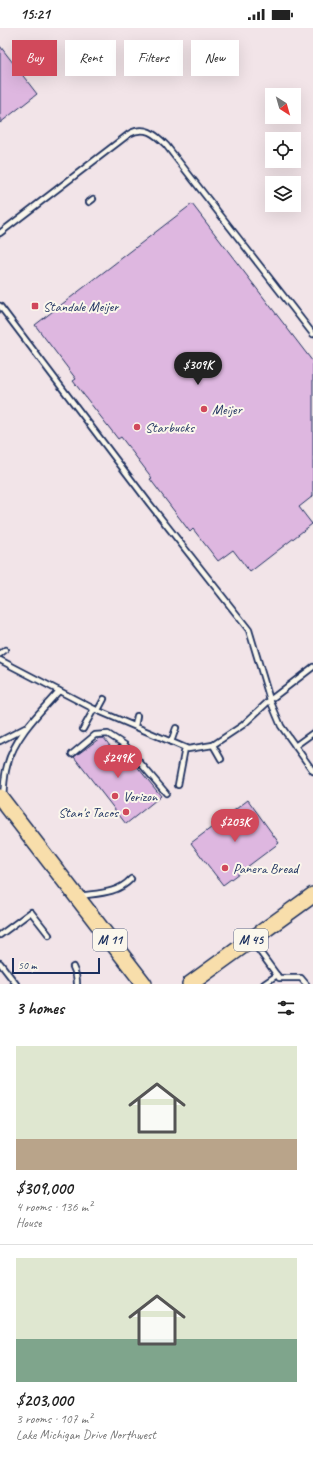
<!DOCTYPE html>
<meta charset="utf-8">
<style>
body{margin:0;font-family:Caveat,sans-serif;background:#f2f2f2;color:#222;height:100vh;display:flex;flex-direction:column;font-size:15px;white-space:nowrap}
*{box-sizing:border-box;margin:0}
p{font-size:13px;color:#767676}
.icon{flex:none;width:22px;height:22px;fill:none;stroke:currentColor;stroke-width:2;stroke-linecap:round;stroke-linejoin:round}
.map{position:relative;height:956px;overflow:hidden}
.panel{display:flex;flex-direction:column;background:#fff;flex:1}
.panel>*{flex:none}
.hud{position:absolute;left:12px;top:12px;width:289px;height:36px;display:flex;gap:8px}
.needle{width:26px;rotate:143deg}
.buttons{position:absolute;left:265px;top:60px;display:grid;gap:8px}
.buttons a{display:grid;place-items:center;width:36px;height:36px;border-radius:0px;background:#fff;box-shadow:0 4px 16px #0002;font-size:20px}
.scale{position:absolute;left:12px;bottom:10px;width:88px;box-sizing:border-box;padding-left:4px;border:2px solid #1b2f5e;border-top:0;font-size:11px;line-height:14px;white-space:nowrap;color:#1b2f5e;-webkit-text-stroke:3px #fbf7ec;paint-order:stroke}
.price{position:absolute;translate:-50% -34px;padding:0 9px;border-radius:14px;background:#d1495b;color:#fff;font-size:13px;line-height:26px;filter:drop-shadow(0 1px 2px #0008)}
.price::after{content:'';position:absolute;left:50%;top:24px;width:12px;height:9px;margin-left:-6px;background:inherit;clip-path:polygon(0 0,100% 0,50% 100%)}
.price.current{background:#222;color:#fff}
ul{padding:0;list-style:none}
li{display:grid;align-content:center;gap:8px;height:212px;padding:0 16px}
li+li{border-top:1px solid #e0e0e0}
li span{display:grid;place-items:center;height:124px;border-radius:0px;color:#555}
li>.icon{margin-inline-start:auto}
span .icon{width:72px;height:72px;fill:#fffc;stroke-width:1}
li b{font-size:17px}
h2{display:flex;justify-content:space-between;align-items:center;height:48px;padding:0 16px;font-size:17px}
.pill{padding:0 14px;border-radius:0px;background:#fff;box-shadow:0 4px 16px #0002;font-size:14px;line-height:36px}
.pill.current{background:#d1495b;color:#fff}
.status{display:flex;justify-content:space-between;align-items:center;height:28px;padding:0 20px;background:#fff;direction:ltr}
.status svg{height:11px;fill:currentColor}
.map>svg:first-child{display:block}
.building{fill:#deb7e0;stroke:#1b2f5e}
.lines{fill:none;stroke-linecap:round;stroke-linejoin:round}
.service-casing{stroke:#1b2f5e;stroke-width:8}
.primary-casing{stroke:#1b2f5e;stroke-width:18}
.trunk-casing{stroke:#1b2f5e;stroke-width:18}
.service{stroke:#fbf7ec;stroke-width:4.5}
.primary{stroke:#f8deab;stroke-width:15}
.trunk{stroke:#f8deab;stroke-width:15}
.poi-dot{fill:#d1495b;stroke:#fbf7ec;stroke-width:1.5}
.labels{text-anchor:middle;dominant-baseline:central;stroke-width:4;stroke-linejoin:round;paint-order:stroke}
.shield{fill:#fbf7ec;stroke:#5e6b89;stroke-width:1}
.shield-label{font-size:13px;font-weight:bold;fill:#1b2f5e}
.poi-label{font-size:14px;fill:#1b2f5e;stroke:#fbf7ec;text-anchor:start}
</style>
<div class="status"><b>15:21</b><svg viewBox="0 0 49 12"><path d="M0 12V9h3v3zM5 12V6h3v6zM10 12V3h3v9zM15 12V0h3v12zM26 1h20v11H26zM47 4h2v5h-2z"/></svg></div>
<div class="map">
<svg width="313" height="956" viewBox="0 0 313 956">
<rect width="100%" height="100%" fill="#f2e4e8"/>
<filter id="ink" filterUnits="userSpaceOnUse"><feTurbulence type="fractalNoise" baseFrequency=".025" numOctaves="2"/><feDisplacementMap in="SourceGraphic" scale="8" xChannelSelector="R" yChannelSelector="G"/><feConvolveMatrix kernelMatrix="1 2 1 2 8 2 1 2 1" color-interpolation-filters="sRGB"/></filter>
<g filter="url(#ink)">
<g class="building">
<path d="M0,18L37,66L0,95Z"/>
<path d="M192,176L313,334V468L299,479L312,496L250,544L233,522L218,533L193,501L190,504L150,451L152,450L121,409L118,411L73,353L76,351L35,297Z"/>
<path d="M100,710H104L113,722L119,717L122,720L161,768L126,796L74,729Z"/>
<path d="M248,772L279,815L223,857L191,815Z"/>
</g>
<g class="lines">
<g class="service-casing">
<g id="service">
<path d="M89,174L93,171"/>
<path d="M0,205L129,106C145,97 155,106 166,117L313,306"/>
<path d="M0,278L149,475L249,602L270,672L243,697L213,717L188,721L94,681L0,632"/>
<path d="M0,626L5,622"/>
<path d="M313,639L270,672L281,698L313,743"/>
<path d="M98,682L104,671"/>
<path d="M135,698L137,688"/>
<path d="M83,701L94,681"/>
<path d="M0,713L25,700"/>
<path d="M171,714L176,700"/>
<path d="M213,717L221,731"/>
<path d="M295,718L313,705"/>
<path d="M72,726L95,707L108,706L125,717L166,765"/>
<path d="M178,757L185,720"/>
<path d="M3,769C4,759 4,748 7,738C15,708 39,685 59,663"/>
<path d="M79,868C98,865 117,866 131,851"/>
<path d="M0,907L31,884L49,907"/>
<path d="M252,913L279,950H301L306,956"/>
<path d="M0,935L16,956"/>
<path d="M73,939C76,945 77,949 77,956"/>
<path d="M264,956L277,947"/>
</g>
</g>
<g class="primary-casing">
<path id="primary" d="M0,769L144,956"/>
</g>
<g class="trunk-casing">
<path id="trunk" d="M190,956L313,867"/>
</g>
<use href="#service" class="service"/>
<use href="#primary" class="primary"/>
<use href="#trunk" class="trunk"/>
</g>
</g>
<g class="poi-dot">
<rect x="31" y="274" width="8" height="8" rx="2"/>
<circle cx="204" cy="381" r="4"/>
<circle cx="137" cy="399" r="4"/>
<circle cx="115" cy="768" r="4"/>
<circle cx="126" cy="784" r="4"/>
<circle cx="225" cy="840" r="4"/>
</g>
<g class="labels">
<g class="shield">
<rect x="93" y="901" width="34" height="22" rx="3"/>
<rect x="234" y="901" width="34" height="22" rx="3"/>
</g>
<g class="shield-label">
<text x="110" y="912">M 11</text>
<text x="251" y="912">M 45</text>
</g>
<g class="poi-label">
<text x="43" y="278">Standale Meijer</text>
<text x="212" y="381">Meijer</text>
<text x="145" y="399">Starbucks</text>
<text x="123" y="768">Verizon</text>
<text x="118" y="784" text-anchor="end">Stan's Tacos</text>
<text x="233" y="840">Panera Bread</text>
</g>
</g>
</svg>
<div class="buttons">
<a><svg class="needle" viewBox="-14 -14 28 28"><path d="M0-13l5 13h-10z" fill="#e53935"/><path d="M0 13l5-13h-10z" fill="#767676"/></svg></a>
<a><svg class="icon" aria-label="locate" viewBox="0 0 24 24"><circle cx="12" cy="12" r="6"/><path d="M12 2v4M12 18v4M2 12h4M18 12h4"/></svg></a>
<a><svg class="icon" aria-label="layers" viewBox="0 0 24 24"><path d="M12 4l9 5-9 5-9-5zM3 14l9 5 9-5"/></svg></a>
</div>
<div class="scale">50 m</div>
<b class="price current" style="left:198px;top:358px">$309K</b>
<b class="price" style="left:118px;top:751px">$249K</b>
<b class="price" style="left:235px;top:815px">$203K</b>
<div class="hud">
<a class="pill current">Buy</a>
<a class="pill">Rent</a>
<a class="pill">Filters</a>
<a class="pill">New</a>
</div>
</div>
<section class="panel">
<h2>3 homes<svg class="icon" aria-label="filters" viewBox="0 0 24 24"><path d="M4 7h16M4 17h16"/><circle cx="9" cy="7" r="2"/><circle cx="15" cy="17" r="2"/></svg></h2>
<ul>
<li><span style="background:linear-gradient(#dfe7d0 75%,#b9a48a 0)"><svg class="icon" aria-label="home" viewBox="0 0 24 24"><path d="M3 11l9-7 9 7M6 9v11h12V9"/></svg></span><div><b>$309,000</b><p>4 rooms · 136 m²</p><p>House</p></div></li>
<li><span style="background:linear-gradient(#dfe7d0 65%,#7fa58c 0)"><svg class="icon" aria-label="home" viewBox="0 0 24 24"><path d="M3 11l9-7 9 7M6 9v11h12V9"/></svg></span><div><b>$203,000</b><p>3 rooms · 107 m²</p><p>Lake Michigan Drive Northwest</p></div></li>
</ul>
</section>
